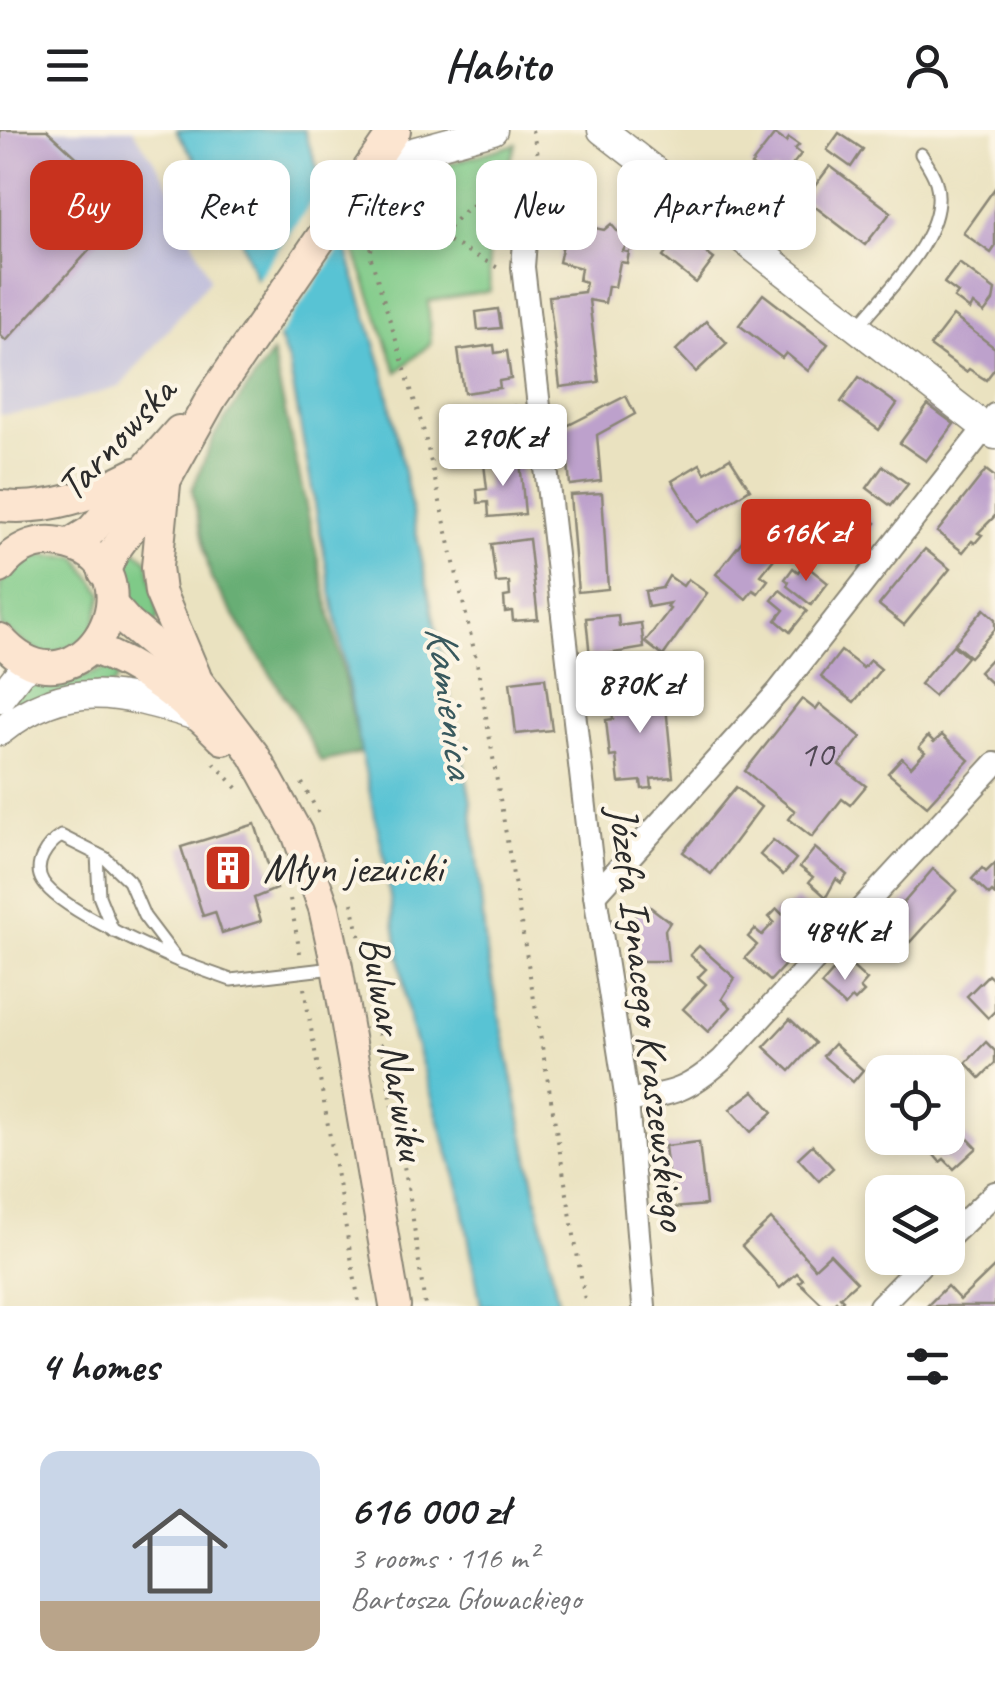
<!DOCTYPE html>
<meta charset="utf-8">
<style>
body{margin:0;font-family:Caveat,sans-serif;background:#f6f6f6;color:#202124;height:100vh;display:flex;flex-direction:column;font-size:38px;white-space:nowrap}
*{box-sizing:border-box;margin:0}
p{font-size:32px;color:#757577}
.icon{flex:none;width:55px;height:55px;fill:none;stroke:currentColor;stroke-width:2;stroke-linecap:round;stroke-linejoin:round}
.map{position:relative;height:1176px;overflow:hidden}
.details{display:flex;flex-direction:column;background:#fff;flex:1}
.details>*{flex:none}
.hud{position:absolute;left:30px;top:30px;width:935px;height:90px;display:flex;gap:20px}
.fabs{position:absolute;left:865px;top:925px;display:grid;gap:20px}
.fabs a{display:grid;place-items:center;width:100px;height:100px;border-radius:20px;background:#fff;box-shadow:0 5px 15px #0003;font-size:50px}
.price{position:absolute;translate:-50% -85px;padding:0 22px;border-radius:10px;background:#fff;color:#222;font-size:32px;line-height:65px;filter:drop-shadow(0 2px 5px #0008)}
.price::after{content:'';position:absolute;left:50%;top:60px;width:30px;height:22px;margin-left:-15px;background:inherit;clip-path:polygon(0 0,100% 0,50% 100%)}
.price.current{background:#c8321e;color:#fff}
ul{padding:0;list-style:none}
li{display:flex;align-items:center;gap:30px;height:250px;padding:0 40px}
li+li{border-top:2px solid #e0e0e0}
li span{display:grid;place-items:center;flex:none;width:280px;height:200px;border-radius:20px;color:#555}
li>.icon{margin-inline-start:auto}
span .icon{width:120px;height:120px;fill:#fffc;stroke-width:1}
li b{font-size:42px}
h2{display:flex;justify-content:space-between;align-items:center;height:120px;padding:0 40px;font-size:42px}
.chip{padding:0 35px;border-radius:20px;background:#fff;box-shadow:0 5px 15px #0003;font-size:35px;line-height:90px}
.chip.current{background:#c8321e;color:#fff}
header{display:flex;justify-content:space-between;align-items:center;height:130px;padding:0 40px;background:#fff;font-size:45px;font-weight:700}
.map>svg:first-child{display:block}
.industrial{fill:#c3c1db}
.green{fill:#7fca88;stroke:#557a5a;stroke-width:2.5}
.forest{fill:#67ae74;stroke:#496c50;stroke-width:2.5}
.water{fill:#59c3d4;stroke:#427780;stroke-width:2.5}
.pier{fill:#eae2c0}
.building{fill:#bda1cc}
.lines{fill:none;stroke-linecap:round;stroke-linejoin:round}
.service-casing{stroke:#8a8676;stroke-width:15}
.minor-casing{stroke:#8a8676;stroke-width:26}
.tertiary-casing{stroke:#8a8676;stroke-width:31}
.secondary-casing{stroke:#8a8676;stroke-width:34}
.path{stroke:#8a8676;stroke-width:4;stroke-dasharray:2.5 8;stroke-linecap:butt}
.service{stroke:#fff;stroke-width:11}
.minor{stroke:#fff;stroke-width:22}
.tertiary{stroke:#fff;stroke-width:28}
.secondary{stroke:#fce5d0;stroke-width:30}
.labels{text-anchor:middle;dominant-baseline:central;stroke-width:8;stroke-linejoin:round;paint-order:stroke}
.number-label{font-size:38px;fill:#504853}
.street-label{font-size:42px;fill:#2b2b2b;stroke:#fcf5e5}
.poi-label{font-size:42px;fill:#2b2b2b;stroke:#fcf5e5;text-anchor:start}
.water-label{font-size:45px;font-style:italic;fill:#39595e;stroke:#fcf5e5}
</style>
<header><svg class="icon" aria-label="menu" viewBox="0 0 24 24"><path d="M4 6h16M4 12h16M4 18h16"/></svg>Habito<svg class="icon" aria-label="person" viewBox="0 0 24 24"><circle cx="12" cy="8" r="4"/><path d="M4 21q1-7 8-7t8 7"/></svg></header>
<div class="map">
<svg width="995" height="1176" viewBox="0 0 995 1176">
<rect width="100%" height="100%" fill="#fcf5e5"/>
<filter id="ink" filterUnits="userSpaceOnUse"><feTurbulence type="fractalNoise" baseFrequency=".01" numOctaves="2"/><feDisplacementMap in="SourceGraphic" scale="20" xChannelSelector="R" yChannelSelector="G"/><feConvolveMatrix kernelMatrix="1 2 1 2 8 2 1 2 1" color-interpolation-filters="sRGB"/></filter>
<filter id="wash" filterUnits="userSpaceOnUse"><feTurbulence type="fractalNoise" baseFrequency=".0048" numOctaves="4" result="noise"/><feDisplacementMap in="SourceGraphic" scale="40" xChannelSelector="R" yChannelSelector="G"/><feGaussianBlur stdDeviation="2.25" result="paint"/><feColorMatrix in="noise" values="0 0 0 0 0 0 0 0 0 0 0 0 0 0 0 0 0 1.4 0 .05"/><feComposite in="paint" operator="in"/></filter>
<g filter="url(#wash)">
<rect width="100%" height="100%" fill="#eae2c0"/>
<path class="industrial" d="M0,0H133L165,47L210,149L120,257L34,281L0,285Z"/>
<g class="green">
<path d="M516,14L487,94L490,161L428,171L431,213L397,242L349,105L387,52Z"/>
<path d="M129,415L148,430L159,487L149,501C126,473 122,451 129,415Z"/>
<path d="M27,425L77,427L103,464L91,508L46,527L1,497L0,455Z"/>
<path d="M108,538L122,539L113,556L21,576L11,568L27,553L70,551Z"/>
</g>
<path class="forest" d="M272,223L361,623L321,632L293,580L211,449L192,360L215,304Z"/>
<path class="water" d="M176,0H304L347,122L384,243L471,672L486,819L559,1176H481L460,1061L410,894L383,722L361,623L289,234L234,91Z"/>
<path class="pier" d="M327,50L347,108L275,212L253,155Z"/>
<g id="blocks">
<g class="building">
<path d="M0,0H47L130,76L6,211L0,205Z"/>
<path d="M839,3L863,19L851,37L827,20Z"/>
<path d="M775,4L786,12L789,8L799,15L795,19L801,24L783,47L774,40L768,48L751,35Z"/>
<path d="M830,36L891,82L865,115L805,69Z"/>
<path d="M995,58V117L991,123L963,103Z"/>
<path d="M638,80L648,90L661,89L668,96L650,120L626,96Z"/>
<path d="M611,94L617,101L628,104L629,110L623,121L629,122L627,133L620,132L615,157L608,156L605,173L589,170L599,252L560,257L549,166L584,162L586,152L579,150L581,138L559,132L565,105L587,109L590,97L604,100Z"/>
<path d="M680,103L714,129L696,153L663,127Z"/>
<path d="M959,133L995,160L993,171L984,183L973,174L970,180L954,168L958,163L944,153Z"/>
<path d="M763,164L828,214L808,241L786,223L782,228L739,195Z"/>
<path d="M498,179L501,198L478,200L476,182Z"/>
<path d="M953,186L995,218V238L986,250L969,239L966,242L930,216Z"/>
<path d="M706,191L727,213L696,242L676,220Z"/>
<path d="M494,215L495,223L507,221L511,249L499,251L500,258L464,263L458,220Z"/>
<path d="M859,247L897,274L879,300L841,272Z"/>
<path d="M626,266L635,284L597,305L601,351L570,355L565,297Z"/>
<path d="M928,275L954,294L926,331L900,313Z"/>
<path d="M514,276L519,312L498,315L497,303L481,305L480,296L485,295L484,280Z"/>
<path d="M730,328L750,359L698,392L672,351L700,334L705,343Z"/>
<path d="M520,331L525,384L489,387L488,372L478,373L477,360L487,359L484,334Z"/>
<path d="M883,336L908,354L891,376L867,358Z"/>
<path d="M986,340L995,347V386L978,403L982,405L975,413L972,411L963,422L937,402Z"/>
<path d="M602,363L608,459L578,462L570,365Z"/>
<path d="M850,373L876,393L852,423L827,404Z"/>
<path d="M750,401L778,424L761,445L768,450L758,463L753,460L746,469L716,444Z"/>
<path d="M529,409L538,489L513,491L512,481L505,482L504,467L510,466L509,452L496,453L491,414Z"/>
<path d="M925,419L950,439L904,495L879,475Z"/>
<path d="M804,434L828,453L811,475L787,456L789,452L785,449L793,438L798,442Z"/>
<path d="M669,446L683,456L688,449L707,463L663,526L645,512L670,479L667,477L670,473L648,477L645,461L662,458Z"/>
<path d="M780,460L807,481L790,502L776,490L784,480L772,470Z"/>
<path d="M984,479L995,489V499L970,527L954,514Z"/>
<path d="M618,485L619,496L641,493L644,518L590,527L586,488Z"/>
<path d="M953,515L967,527L934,566L920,554Z"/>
<path d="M841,521L863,538L870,530L881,539L854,572L821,547Z"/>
<path d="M995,525V557L979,542Z"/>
<path d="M545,548L552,600L516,604L510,552Z"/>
<path d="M664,556L673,647L651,649L652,658L642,659L641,651L619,653L616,626L610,627L606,590L613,589L610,562Z"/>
<path d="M802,569L816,580L820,574L861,607L839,635L866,656L850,675L842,669L812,707L789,689L795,681L745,641Z"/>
<path d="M942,605L969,630L927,676L888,643L902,628L911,637L925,622L919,617L928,606L934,612Z"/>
<path d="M736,657L761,677L711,744L683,722Z"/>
<path d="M255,694L276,759L254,768L261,791L222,803L215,782L203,786L181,717Z"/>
<path d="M773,710L796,729L783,745L760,725Z"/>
<path d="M815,718L847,745L841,753L836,749L826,767L809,752L813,747L800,737Z"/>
<path d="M995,733V765L992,762L989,765L972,749L982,738L986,742Z"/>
<path d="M933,739L957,760L910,812L887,792Z"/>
<path d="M796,769L823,793L770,851L745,828L757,815L748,807L755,799L762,805L774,792L769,787L777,779L782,784Z"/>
<path d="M645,773L670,792L665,800L668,831H631L627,796Z"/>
<path d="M699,816L735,848L722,869L731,877L708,902L683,879L706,854L698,847L706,839L690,825Z"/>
<path d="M844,829L867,850L860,858L864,862L855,871L852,868L845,876L821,855Z"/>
<path d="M988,845L995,851V881L988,888L967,866Z"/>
<path d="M790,889L815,913L790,941L764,917Z"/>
<path d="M986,912L995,921V933L980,948L966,933Z"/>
<path d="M834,914L863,940L853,952L823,926Z"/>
<path d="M754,961L773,982L751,1002L730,979Z"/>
<path d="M955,995L977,1018L954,1039L944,1029L940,1032L929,1019L941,1008H948V1001Z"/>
<path d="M699,1012L706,1075L672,1078L665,1016Z"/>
<path d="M812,1015L833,1038L819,1051L798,1028Z"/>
<path d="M771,1089L815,1138L830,1124L857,1152L840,1167L843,1170L839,1174L836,1171L831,1176H824L799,1152L803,1149L797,1143L780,1158L742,1116Z"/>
<path d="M995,1136V1176H927L947,1156L960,1170Z"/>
</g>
</g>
</g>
<g filter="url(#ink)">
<use href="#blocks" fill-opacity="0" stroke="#8a8676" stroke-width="2.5"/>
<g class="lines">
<g class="service-casing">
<g id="service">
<path d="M857,198C885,162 951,103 936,52C933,42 926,32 921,24"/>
<path d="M97,724L99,766L113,801"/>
<path d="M178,831C148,817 60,779 43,752C32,735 47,715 61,706L105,728L129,751L144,786L178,831L231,850L333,838"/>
</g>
</g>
<g class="minor-casing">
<g id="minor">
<path d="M528,73L523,137L595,765L627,971L644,1176"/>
<path d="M595,765L778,562L995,285"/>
<path d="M627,971C673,963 686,962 722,930L995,634"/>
<path d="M948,1108L995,1063"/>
<path d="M880,1176L927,1128"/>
</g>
</g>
<g class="tertiary-casing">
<g id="tertiary">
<path d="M602,0L995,305"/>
<path d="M367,39L401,25L493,0"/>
<path d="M0,568L21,541L34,533"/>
<path d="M0,601C67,548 120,562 196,586"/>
</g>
</g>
<g class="secondary-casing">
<g id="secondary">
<path d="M165,354L157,437L160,462L195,545"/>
<path d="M0,376C49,381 93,365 136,343"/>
<path d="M70,414L91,401L179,301"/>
<path d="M0,438C15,419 36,408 61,413C170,432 81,601 0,509"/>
<path d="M104,442L114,421L165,351L212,267L395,0"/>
<path d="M112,475L129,494L199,553L254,625L297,703L324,778L337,837L395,1176"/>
<path d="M91,518C144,537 184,570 223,609"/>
</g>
</g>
<g class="path">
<path d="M532,0L541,37L536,50"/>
<path d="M430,43L391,96L432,102L500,139"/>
<path d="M391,96L374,107L370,125L424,302L477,533L586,1176"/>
<path d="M442,106C466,79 470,68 508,71"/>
<path d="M214,633L242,663"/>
<path d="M302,653L319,684"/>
<path d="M290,769L300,823"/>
<path d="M352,773L364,827"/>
<path d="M367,841L410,1068L425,1176"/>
<path d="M304,858L359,1173L355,1176"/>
</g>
<use href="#service" class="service"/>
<use href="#minor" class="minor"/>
<use href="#tertiary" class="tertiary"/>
<use href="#secondary" class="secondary"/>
</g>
</g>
<defs>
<g id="building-square" transform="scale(2.5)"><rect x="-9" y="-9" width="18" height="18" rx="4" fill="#c8321e" stroke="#fcf5e5"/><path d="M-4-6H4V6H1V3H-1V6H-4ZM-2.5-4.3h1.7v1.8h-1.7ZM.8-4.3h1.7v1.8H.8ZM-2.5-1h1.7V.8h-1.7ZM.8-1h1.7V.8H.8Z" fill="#fff"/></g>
</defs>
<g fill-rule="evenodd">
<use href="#building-square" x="228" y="738"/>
</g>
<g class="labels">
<g class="number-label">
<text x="816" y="623">10</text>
</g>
<g class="street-label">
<text transform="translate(116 309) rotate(-47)">Tarnowska</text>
<text transform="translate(648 888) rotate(83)">Józefa Ignacego Kraszewskiego</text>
<text transform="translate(393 918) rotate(80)">Bulwar Narwiku</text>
</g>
<g class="poi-label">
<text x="263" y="738">Młyn jezuicki</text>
</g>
<g class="water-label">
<text transform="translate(451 571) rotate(82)">Kamienica</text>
</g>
</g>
</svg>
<div class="fabs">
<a><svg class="icon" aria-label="locate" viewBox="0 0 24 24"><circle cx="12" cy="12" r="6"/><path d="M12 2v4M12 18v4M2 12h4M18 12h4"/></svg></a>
<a><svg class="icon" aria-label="layers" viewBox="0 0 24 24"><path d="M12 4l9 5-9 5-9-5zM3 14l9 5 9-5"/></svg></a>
</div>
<b class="price" style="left:503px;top:359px">290K zł</b>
<b class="price current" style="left:806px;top:454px">616K zł</b>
<b class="price" style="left:640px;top:606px">870K zł</b>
<b class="price" style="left:845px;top:853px">484K zł</b>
<div class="hud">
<a class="chip current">Buy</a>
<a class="chip">Rent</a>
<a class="chip">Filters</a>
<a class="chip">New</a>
<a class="chip">Apartment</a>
</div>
</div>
<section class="details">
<h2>4 homes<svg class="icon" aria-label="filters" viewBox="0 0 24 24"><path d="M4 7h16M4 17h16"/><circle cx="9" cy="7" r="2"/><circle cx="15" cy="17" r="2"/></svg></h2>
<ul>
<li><span style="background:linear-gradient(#c9d6e8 75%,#b9a48a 0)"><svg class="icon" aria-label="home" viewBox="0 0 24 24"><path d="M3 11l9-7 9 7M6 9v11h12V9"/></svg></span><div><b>616 000 zł</b><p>3 rooms · 116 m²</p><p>Bartosza Głowackiego</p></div></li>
</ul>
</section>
